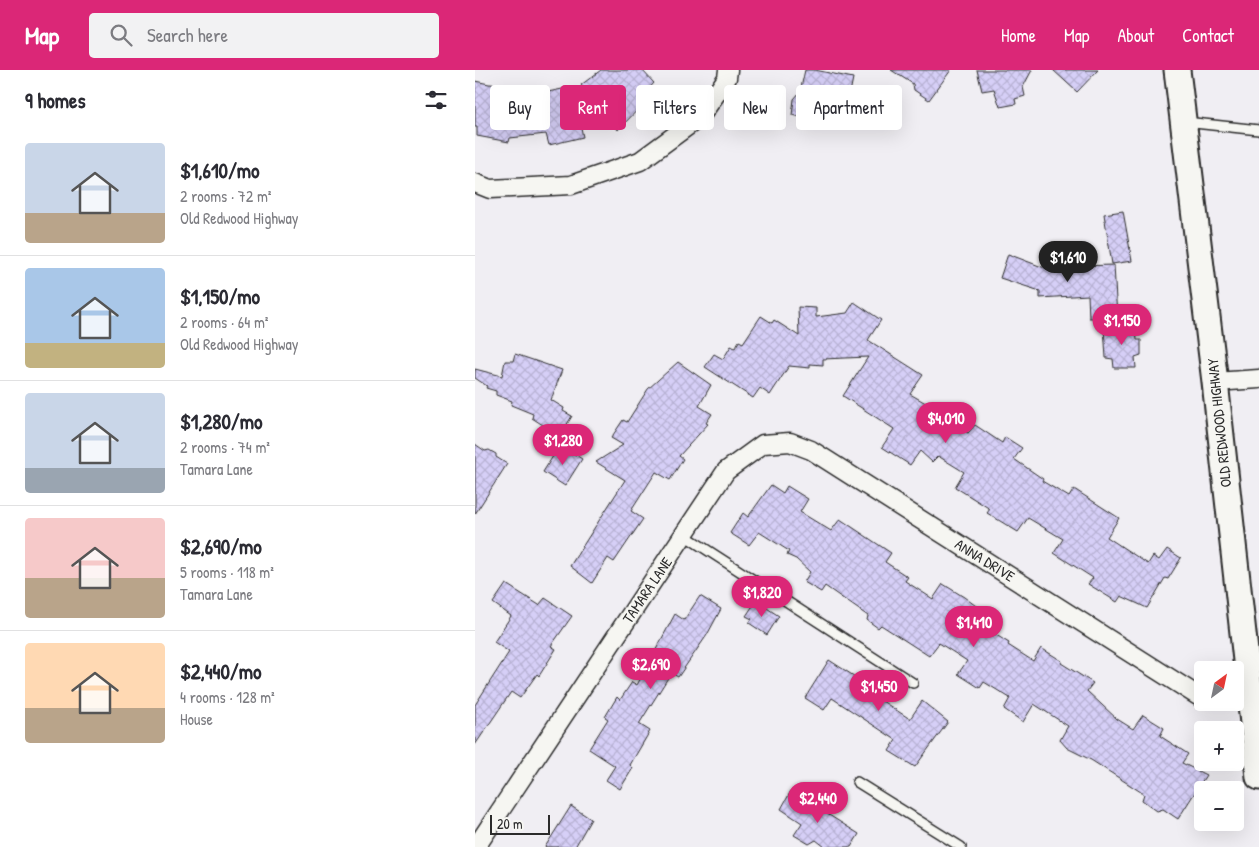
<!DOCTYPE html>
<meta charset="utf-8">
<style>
body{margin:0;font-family:"Patrick Hand",sans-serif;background:#f2f2f3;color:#2b2b33;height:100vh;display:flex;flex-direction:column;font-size:19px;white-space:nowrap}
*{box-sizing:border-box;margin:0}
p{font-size:16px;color:#7c7c81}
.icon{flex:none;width:28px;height:28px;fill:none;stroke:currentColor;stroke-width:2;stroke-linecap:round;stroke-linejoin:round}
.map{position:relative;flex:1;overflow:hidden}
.panel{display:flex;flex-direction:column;background:#fff;width:475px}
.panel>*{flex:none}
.banner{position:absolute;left:15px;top:15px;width:475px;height:45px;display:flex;gap:10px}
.needle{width:32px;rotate:33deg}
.controls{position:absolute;left:719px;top:591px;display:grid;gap:10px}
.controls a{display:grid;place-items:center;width:50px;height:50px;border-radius:5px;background:#fff;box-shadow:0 5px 20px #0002;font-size:25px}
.scale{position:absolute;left:15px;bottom:12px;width:60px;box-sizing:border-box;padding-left:5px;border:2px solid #2b2b2b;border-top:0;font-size:14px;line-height:18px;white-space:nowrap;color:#2b2b2b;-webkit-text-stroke:4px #f6f6f2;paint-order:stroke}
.price{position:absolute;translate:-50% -42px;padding:0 11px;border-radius:18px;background:#db2777;color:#fff;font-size:16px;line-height:32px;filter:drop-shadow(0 1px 2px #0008)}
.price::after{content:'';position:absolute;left:50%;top:30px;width:15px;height:11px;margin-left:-8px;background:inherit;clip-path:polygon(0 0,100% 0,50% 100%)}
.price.current{background:#222;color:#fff}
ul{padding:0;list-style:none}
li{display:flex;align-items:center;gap:15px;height:125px;padding:0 25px}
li+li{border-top:1px solid #e1e1e2}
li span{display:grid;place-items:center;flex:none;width:140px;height:100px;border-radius:5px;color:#555}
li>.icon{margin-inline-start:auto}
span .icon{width:60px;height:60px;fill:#fffc;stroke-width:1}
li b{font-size:21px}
h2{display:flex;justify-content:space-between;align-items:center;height:60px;padding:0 25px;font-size:21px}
.chip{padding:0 18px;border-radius:5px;background:#fff;box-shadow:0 5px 20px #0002;font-size:18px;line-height:45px}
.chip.current{background:#db2777;color:#fff}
header{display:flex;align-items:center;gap:30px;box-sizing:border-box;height:70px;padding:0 25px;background:#db2777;color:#fff}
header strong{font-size:24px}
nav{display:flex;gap:28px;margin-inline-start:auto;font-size:18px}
.search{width:350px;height:45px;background:#f2f2f3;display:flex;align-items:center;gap:12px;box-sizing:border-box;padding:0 18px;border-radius:5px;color:#7c7c81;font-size:19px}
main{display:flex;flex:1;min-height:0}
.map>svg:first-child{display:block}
.building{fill:url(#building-cross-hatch);stroke:#2b2b2b}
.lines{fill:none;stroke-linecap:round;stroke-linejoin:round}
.service-casing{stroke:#2b2b2b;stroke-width:12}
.minor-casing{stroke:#2b2b2b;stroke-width:21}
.secondary-casing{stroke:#2b2b2b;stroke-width:29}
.service{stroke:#f6f6f2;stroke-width:9}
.minor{stroke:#f6f6f2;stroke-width:18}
.secondary{stroke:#f6f6f2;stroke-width:25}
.labels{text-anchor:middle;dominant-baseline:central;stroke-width:4;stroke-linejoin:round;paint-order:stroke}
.street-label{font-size:15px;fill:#2b2b2b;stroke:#f6f6f2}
</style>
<header>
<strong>Map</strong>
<div class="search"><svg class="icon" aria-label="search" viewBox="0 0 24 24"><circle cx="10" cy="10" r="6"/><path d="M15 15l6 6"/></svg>Search here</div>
<nav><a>Home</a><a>Map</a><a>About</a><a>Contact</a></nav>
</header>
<main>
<section class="panel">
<h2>9 homes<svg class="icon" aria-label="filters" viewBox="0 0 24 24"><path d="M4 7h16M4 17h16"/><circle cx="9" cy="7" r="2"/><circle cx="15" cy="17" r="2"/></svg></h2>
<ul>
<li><span style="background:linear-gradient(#c9d6e8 70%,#b9a48a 0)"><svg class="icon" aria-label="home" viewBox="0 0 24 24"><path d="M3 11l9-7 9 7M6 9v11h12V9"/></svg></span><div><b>$1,610/mo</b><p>2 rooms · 72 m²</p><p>Old Redwood Highway</p></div></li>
<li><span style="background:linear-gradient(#a9c7e8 75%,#c2b280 0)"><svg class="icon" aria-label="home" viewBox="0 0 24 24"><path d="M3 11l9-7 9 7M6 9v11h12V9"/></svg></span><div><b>$1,150/mo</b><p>2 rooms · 64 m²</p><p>Old Redwood Highway</p></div></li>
<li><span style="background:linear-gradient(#c9d6e8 75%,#9aa5b1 0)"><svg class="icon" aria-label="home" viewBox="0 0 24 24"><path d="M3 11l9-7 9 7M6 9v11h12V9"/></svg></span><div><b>$1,280/mo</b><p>2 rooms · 74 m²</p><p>Tamara Lane</p></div></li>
<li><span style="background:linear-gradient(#f6c9c9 60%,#b9a48a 0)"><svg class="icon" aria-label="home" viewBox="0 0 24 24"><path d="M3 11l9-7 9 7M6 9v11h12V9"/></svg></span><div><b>$2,690/mo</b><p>5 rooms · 118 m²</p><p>Tamara Lane</p></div></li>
<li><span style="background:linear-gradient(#ffd9b3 65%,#b9a48a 0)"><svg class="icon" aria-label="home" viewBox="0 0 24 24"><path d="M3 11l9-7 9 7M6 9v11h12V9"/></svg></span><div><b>$2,440/mo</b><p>4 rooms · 128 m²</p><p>House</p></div></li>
</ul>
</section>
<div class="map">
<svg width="784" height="777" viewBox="0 0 784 777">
<defs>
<pattern id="building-cross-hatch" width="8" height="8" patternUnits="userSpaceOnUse" patternTransform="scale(1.25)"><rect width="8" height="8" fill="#d6cff7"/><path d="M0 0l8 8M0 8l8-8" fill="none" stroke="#b8b2d4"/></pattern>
</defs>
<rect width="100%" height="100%" fill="#f0eef3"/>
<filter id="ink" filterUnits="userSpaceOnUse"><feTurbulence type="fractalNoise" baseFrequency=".02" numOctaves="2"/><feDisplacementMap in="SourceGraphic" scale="10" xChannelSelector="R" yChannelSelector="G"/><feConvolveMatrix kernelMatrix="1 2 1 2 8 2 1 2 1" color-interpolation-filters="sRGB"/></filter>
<g filter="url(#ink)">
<g class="building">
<path d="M126,0H167L179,13L171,22L176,26L143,60L106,15Z"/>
<path d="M330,0H340L378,8L372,38L342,33L340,50L317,45L319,29L325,22Z"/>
<path d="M416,0H476L454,30L439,20L438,14Z"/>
<path d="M502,0H557L548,17L550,26L540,29L541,34L525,37L519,19L507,21Z"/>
<path d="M578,0H623L602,22Z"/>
<path d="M0,11L14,14L31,15L41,18L39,29L97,17L108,67L74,75L71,64L35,68L34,72L2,66V57H0Z"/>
<path d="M648,141L657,191L637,194L629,144Z"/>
<path d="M533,184L567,197L639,195L642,248H614L613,225L565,228V221L525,208Z"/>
<path d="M379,232L406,250L393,270L448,305L435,324L463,340V345L493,363L500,355L527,373L530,367L547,378L539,389L568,409L567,411L594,427L599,419L644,448L632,467L673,494L678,486L684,490L692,479L706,488L693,509L690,508L672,538L646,526L642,532L613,514L618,508L579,483L588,469L553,448L543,462L512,443L515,439L480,417L489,402L463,386L457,392L445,381L435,395L407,377L419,359L368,326L393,287L348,289V295L335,294V298L314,296L295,325L285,318L278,328L230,297L239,284L248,289L256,276L260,278L264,271L268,273L286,246L297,253L299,250L324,266L323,237L341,238V247L372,243Z"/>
<path d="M661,256L662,270H666V285L660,287L661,298H639L638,289L631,288L629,257Z"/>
<path d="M40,284L87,300L76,330L89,338L88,341L97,346L85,366L57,348L58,344L36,335L37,331L21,325V321L11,318L12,316L0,308V299L27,306L30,291H38Z"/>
<path d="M203,292L236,315L224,336L237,344L231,353L233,354L204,386L208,389L195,410L181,402L156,441L168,449L139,492L133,488L117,513L95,496L150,410L121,392L148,375L136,368L148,350L152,352L173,319Z"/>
<path d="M0,374L10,381L14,380L21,384V387L32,394L0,444Z"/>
<path d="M85,375L107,389L90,416L68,402Z"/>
<path d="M296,415L308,423L312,416L333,429L325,442L356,461L365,449L416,483L410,492L433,507L430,511L458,529L468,514L489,527L516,547L510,558L534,573L533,575L558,591L566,578L587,591L586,593L618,613L612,621L642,649L658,659L668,645L689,658L685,666L713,684L707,693L731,705L703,749L688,739L682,741L667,730L669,724L616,690L592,678L585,670L593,656L559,634L548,652L529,639L535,628L509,612L505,618L483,604L492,591L464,573L454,586L406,555L403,558L392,550L393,546L350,516L346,522L329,512L335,502L321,489L312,485L314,481L284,462L274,475L255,463L268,443L273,447Z"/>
<path d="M31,514L64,535L70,528L97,546L76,576L81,579L64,606L62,604L45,628L36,622L0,675V635L34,582L19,572L36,546L18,533Z"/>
<path d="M225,526L246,539L232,565L203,607L196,603L164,654L175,661L155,695L158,698L145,719L131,710L140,696L114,679L133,649L130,647L142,627L145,630L157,612L162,615L200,544L209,550Z"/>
<path d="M281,531L304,546L292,565L274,553L277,549L271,546Z"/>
<path d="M354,590L382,608L385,603L399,613L393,622L435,649L447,631L473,652L440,697L414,681L421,670L357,628L349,640L330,628Z"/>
<path d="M316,721L384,764L376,777H350L341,770L334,774L319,765L327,753L306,739Z"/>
<path d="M96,736L116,749L100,777H70Z"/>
</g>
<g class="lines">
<g class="service-casing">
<g id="service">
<path d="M710,52L784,60"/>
<path d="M209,465L438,613"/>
<path d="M382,712L486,777"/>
</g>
</g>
<g class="minor-casing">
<g id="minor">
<path d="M0,113L15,119L96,115L165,91L225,47L252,8L253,0"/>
<path d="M740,312L784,309"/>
<path d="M1,777L251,401L288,374L315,372L336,380L723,626L728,625"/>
</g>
</g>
<g class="secondary-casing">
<path id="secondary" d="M702,0L740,312L784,707"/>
</g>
<use href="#service" class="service"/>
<use href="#minor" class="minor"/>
<use href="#secondary" class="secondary"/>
</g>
</g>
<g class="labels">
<g class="street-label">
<text transform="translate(744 353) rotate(-96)">OLD REDWOOD HIGHWAY</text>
<text transform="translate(510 490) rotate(32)">ANNA DRIVE</text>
<text transform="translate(172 520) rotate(-56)">TAMARA LANE</text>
</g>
</g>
</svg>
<div class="controls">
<a><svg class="needle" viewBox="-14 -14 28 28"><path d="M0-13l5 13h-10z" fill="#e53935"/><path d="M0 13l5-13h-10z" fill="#7c7c81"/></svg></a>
<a>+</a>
<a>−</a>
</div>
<div class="scale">20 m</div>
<b class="price current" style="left:593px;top:213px">$1,610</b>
<b class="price" style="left:647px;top:276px">$1,150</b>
<b class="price" style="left:471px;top:374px">$4,010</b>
<b class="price" style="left:88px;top:396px">$1,280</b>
<b class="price" style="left:287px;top:548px">$1,820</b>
<b class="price" style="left:499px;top:578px">$1,410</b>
<b class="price" style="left:176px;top:620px">$2,690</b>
<b class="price" style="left:404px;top:642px">$1,450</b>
<b class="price" style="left:343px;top:754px">$2,440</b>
<div class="banner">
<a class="chip">Buy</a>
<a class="chip current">Rent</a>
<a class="chip">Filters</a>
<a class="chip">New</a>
<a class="chip">Apartment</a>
</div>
</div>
</main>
